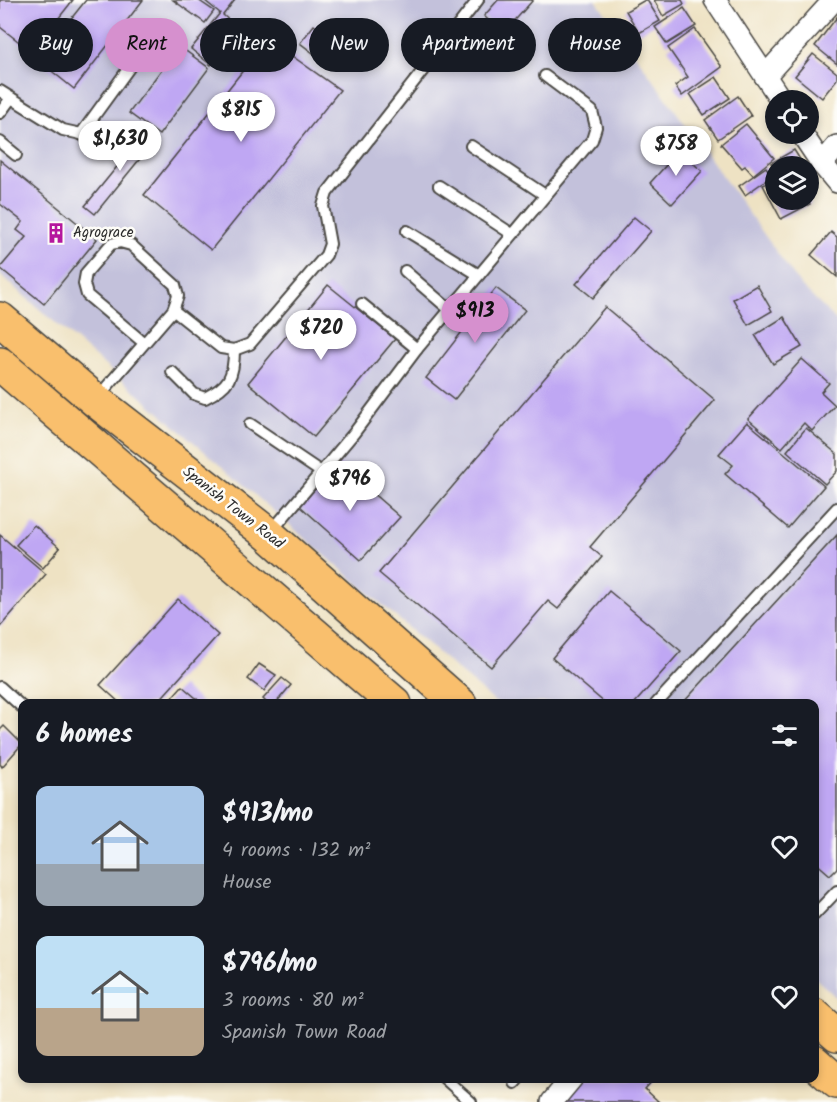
<!DOCTYPE html>
<meta charset="utf-8">
<style>
body{margin:0;font-family:Kalam,sans-serif;background:#242831;color:#f1f3f6;height:100vh;display:flex;flex-direction:column;font-size:22px;white-space:nowrap}
*{box-sizing:border-box;margin:0}
p{font-size:20px;color:#9ea1a6}
.icon{flex:none;width:33px;height:33px;fill:none;stroke:currentColor;stroke-width:2;stroke-linecap:round;stroke-linejoin:round}
.map{position:relative;flex:1;overflow:hidden}
.drawer{position:absolute;left:18px;top:699px;width:801px;height:384px;display:flex;flex-direction:column;background:#171b24;border-radius:12px;box-shadow:0 3px 9px #0003}
.drawer>*{flex:none}
.hud{position:absolute;left:18px;top:18px;width:801px;height:54px;display:flex;gap:12px}
.controls{position:absolute;left:765px;top:90px;display:grid;gap:12px}
.controls a{display:grid;place-items:center;width:54px;height:54px;border-radius:50%;background:#171b24;box-shadow:0 3px 9px #0003;font-size:30px}
.price{position:absolute;translate:-50% -51px;padding:0 14px;border-radius:21px;background:#fff;color:#222;font-size:20px;line-height:39px;filter:drop-shadow(0 2px 3px #0008)}
.price::after{content:'';position:absolute;left:50%;top:36px;width:18px;height:14px;margin-left:-9px;background:inherit;clip-path:polygon(0 0,100% 0,50% 100%)}
.price.on{background:#d690ce;color:#111}
ul{padding:0;list-style:none}
li{display:flex;align-items:center;gap:18px;height:150px;padding:0 18px}
li span{display:grid;place-items:center;flex:none;width:168px;height:120px;border-radius:12px;color:#555}
li>.icon{margin-inline-start:auto}
span .icon{width:72px;height:72px;fill:#fffc;stroke-width:1}
li b{font-size:26px}
h2{display:flex;justify-content:space-between;align-items:center;height:72px;padding:0 18px;font-size:26px}
.pill{padding:0 21px;border-radius:27px;background:#171b24;box-shadow:0 3px 9px #0003;font-size:21px;line-height:54px}
.pill.on{background:#d690ce;color:#111}
.map>svg:first-child{display:block}
.industrial{fill:#c3c1db}
.building{fill:#bfa7f3}
.lines{fill:none;stroke-linecap:round;stroke-linejoin:round}
.service-casing{stroke:#484642;stroke-width:14}
.minor-casing{stroke:#484642;stroke-width:24}
.trunk-casing{stroke:#484642;stroke-width:36}
.service{stroke:#fff;stroke-width:10}
.minor{stroke:#fff;stroke-width:21}
.trunk{stroke:#f9bf6d;stroke-width:33}
.labels{text-anchor:middle;dominant-baseline:central;stroke-width:5;stroke-linejoin:round;paint-order:stroke}
.poi-label{font-size:15px;fill:#2b2b2b;stroke:#fdfcf7;text-anchor:start}
.street-label{font-size:15px;fill:#2b2b2b;stroke:#fdfcf7}
</style>
<div class="map">
<svg width="837" height="1102" viewBox="0 0 837 1102">
<rect width="100%" height="100%" fill="#fdfcf7"/>
<filter id="ink" filterUnits="userSpaceOnUse"><feTurbulence type="fractalNoise" baseFrequency=".0167" numOctaves="2"/><feDisplacementMap in="SourceGraphic" scale="12" xChannelSelector="R" yChannelSelector="G"/><feConvolveMatrix kernelMatrix="1 2 1 2 8 2 1 2 1" color-interpolation-filters="sRGB"/></filter>
<filter id="wash" filterUnits="userSpaceOnUse"><feTurbulence type="fractalNoise" baseFrequency=".008" numOctaves="4" result="noise"/><feDisplacementMap in="SourceGraphic" scale="24" xChannelSelector="R" yChannelSelector="G"/><feGaussianBlur stdDeviation="1.35" result="paint"/><feColorMatrix in="noise" values="0 0 0 0 0 0 0 0 0 0 0 0 0 0 0 0 0 1.4 0 .05"/><feComposite in="paint" operator="in"/></filter>
<g filter="url(#wash)">
<rect width="100%" height="100%" fill="#eee2c3"/>
<path class="industrial" d="M0,0H596L801,286L837,321V998L815,978L814,704L496,703L0,275Z"/>
<g id="blocks">
<g class="building">
<path d="M0,0H73L32,52L0,27Z"/>
<path d="M86,0H143L74,89L38,60Z"/>
<path d="M173,0H198L214,11L205,23Z"/>
<path d="M204,0H235L223,15L245,34L224,60L219,56L211,65L191,49L220,13Z"/>
<path d="M498,0H533L503,34L484,16Z"/>
<path d="M645,0H647L660,21L639,33L626,11Z"/>
<path d="M654,0H682L684,4L663,16Z"/>
<path d="M684,8L696,26L667,44L655,27Z"/>
<path d="M837,17V64L815,46Z"/>
<path d="M314,25L335,41L321,59L300,43Z"/>
<path d="M695,29L722,67L682,96L675,86L688,77L668,48Z"/>
<path d="M268,39L340,90L211,250L144,195Z"/>
<path d="M179,46L209,68L159,135L129,113Z"/>
<path d="M813,54L837,73V79L822,98L795,76Z"/>
<path d="M716,77L730,98L704,115L690,94Z"/>
<path d="M738,96L751,116L718,139L705,120Z"/>
<path d="M746,124L774,158L753,175L745,166L742,168L721,144Z"/>
<path d="M146,131L156,139L95,214L85,206Z"/>
<path d="M794,150L801,161L792,166H776V171L771,163Z"/>
<path d="M679,151L702,171L672,204L650,183Z"/>
<path d="M0,160L97,239L44,304L0,268L26,237L17,230L23,222L0,204Z"/>
<path d="M766,167L772,176L745,195L739,186Z"/>
<path d="M776,178V200H808L810,204L781,219L763,185Z"/>
<path d="M634,217L651,231L593,298L576,284Z"/>
<path d="M831,232L837,237V277L811,255Z"/>
<path d="M328,285L395,339L314,437L248,383Z"/>
<path d="M757,285L772,311L748,325L733,299Z"/>
<path d="M496,288L525,310L454,400L426,378Z"/>
<path d="M605,307L715,400L590,547L602,557L558,609L548,601L491,667L379,573Z"/>
<path d="M784,317L802,347L773,364L755,335Z"/>
<path d="M802,359L829,383L821,392L835,405L812,431L804,423L782,448L748,419Z"/>
<path d="M747,422L824,486L788,528L725,474L733,465L719,454Z"/>
<path d="M806,428L837,454V471L825,484L787,451Z"/>
<path d="M338,463L400,517L361,560L300,506Z"/>
<path d="M34,525L60,548L43,568L16,545Z"/>
<path d="M0,535L46,574L0,627Z"/>
<path d="M837,535V868L830,875L814,861V704H682Z"/>
<path d="M609,591L681,651L634,704H606L552,658Z"/>
<path d="M178,599L218,635L156,704H121L100,685Z"/>
<path d="M259,664L276,675L264,691L248,679Z"/>
<path d="M282,678L291,685L275,704H268L263,699Z"/>
<path d="M182,686L203,704H166Z"/>
<path d="M4,726L22,744L2,767L0,764V730Z"/>
<path d="M583,1078H655L645,1089L659,1102H562Z"/>
</g>
</g>
</g>
<g filter="url(#ink)">
<use href="#blocks" fill-opacity="0" stroke="#484642" stroke-width="1.5"/>
<g class="lines">
<g class="service-casing">
<g id="service">
<path d="M0,91L63,130L81,134L106,150"/>
<path d="M0,113L11,98"/>
<path d="M81,134L150,39"/>
<path d="M0,142L16,155"/>
<path d="M471,146L545,195"/>
<path d="M439,186L512,234"/>
<path d="M407,231L479,275"/>
<path d="M405,271L450,310"/>
<path d="M362,304L417,349"/>
<path d="M173,310L221,348L234,350L250,344L326,255L330,244L323,206L327,193L478,0"/>
<path d="M172,372L194,394L205,398C229,386 234,377 234,350"/>
<path d="M98,397L173,310L178,296L175,285L131,245L120,242L111,244L86,273L84,284L87,295L144,343"/>
<path d="M250,424L321,472"/>
<path d="M270,533L354,433L417,349L592,140L596,127L592,111L545,76"/>
<path d="M0,687L22,707"/>
<path d="M656,704L837,508"/>
<path d="M814,915L837,891"/>
<path d="M444,1078L471,1102"/>
<path d="M515,1083L519,1078"/>
</g>
</g>
<g class="minor-casing">
<g id="minor">
<path d="M715,0L781,100"/>
<path d="M765,76L834,0"/>
<path d="M802,134L822,164L837,182"/>
<path d="M822,164L837,146"/>
<path d="M552,1102L572,1078"/>
</g>
</g>
<g class="trunk-casing">
<g id="trunk">
<path d="M0,319L95,400L268,534L460,704"/>
<path d="M0,364L395,704"/>
<path d="M814,1015L837,1035"/>
<path d="M814,1062L837,1082"/>
</g>
</g>
<use href="#service" class="service"/>
<use href="#minor" class="minor"/>
<use href="#trunk" class="trunk"/>
</g>
</g>
<defs>
<g id="building-bare" transform="scale(1.62)"><path d="M-4-6H4V6H1V3H-1V6H-4ZM-2.5-4.3h1.7v1.8h-1.7ZM.8-4.3h1.7v1.8H.8ZM-2.5-1h1.7V.8h-1.7ZM.8-1h1.7V.8H.8Z" fill="#b5179e" stroke="#fdfcf7" stroke-width="2.5" paint-order="stroke"/></g>
</defs>
<g fill-rule="evenodd">
<use href="#building-bare" x="56" y="233"/>
</g>
<g class="labels">
<g class="poi-label">
<text x="73" y="233">Agrograce</text>
</g>
<g class="street-label">
<text transform="translate(233 508) rotate(38)">Spanish Town Road</text>
</g>
</g>
</svg>
<div class="controls">
<a><svg class="icon" aria-label="locate" viewBox="0 0 24 24"><circle cx="12" cy="12" r="6"/><path d="M12 2v4M12 18v4M2 12h4M18 12h4"/></svg></a>
<a><svg class="icon" aria-label="layers" viewBox="0 0 24 24"><path d="M12 4l9 5-9 5-9-5zM3 14l9 5 9-5"/></svg></a>
</div>
<b class="price" style="left:241px;top:143px">$815</b>
<b class="price" style="left:120px;top:172px">$1,630</b>
<b class="price" style="left:676px;top:177px">$758</b>
<b class="price on" style="left:475px;top:344px">$913</b>
<b class="price" style="left:321px;top:361px">$720</b>
<b class="price" style="left:350px;top:512px">$796</b>
<div class="hud">
<a class="pill">Buy</a>
<a class="pill on">Rent</a>
<a class="pill">Filters</a>
<a class="pill">New</a>
<a class="pill">Apartment</a>
<a class="pill">House</a>
</div>
<section class="drawer">
<h2>6 homes<svg class="icon" aria-label="filters" viewBox="0 0 24 24"><path d="M4 7h16M4 17h16"/><circle cx="9" cy="7" r="2"/><circle cx="15" cy="17" r="2"/></svg></h2>
<ul>
<li><span style="background:linear-gradient(#a9c7e8 65%,#9aa5b1 0)"><svg class="icon" aria-label="home" viewBox="0 0 24 24"><path d="M3 11l9-7 9 7M6 9v11h12V9"/></svg></span><div><b>$913/mo</b><p>4 rooms · 132 m²</p><p>House</p></div><svg class="icon" aria-label="heart" viewBox="0 0 24 24"><path d="M12 20l-8-8c-3-5 5-10 8-4 3-6 11-1 8 4z"/></svg></li>
<li><span style="background:linear-gradient(#bfe0f5 60%,#b9a48a 0)"><svg class="icon" aria-label="home" viewBox="0 0 24 24"><path d="M3 11l9-7 9 7M6 9v11h12V9"/></svg></span><div><b>$796/mo</b><p>3 rooms · 80 m²</p><p>Spanish Town Road</p></div><svg class="icon" aria-label="heart" viewBox="0 0 24 24"><path d="M12 20l-8-8c-3-5 5-10 8-4 3-6 11-1 8 4z"/></svg></li>
</ul>
</section>
</div>
